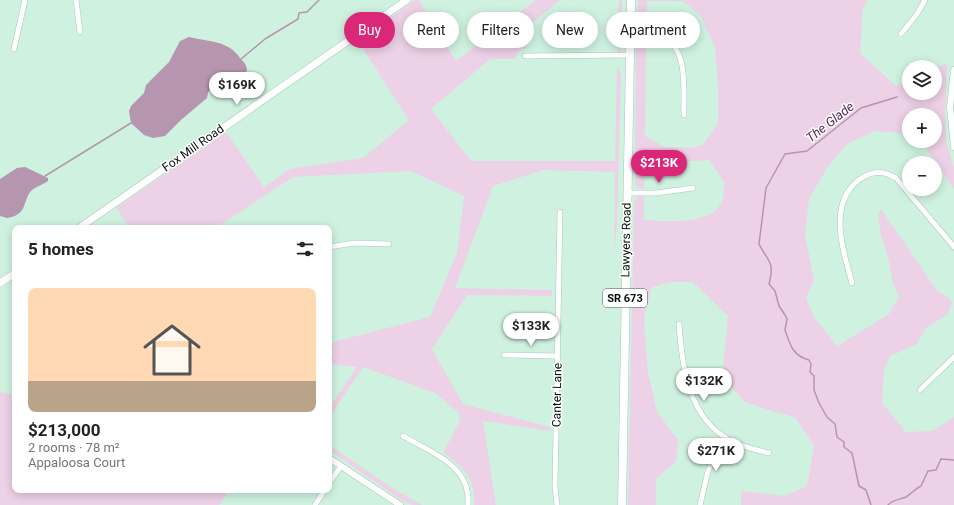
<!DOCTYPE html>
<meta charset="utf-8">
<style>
body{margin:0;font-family:Roboto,sans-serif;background:#f2f2f2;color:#222;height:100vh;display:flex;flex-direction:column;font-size:15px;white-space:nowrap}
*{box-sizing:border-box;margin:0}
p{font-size:13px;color:#767676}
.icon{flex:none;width:22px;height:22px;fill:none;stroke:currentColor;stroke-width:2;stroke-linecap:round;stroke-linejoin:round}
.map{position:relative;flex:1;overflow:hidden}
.details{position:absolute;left:12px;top:225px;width:320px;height:268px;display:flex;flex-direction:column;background:#fff;border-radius:8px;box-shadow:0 2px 10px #0003}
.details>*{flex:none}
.guide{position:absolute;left:344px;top:12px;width:380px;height:36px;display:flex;gap:8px}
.tools{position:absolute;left:902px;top:60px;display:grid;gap:8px}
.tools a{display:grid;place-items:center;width:40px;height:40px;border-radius:50%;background:#fff;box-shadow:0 2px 10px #0003;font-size:20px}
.price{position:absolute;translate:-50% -34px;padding:0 9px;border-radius:14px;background:#fff;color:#222;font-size:13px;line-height:26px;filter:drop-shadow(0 1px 2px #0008)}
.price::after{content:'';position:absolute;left:50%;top:24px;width:12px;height:9px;margin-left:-6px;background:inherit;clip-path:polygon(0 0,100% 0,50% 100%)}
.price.on{background:#db2777;color:#fff}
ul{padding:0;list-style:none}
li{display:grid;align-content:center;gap:8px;height:212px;padding:0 16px}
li+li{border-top:1px solid #e0e0e0}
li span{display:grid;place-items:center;height:124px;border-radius:8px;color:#555}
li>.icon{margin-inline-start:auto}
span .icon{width:72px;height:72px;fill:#fffc;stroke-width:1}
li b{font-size:17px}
h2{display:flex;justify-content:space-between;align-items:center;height:48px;padding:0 16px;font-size:17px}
.tag{padding:0 14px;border-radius:18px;background:#fff;box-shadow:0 2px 10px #0003;font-size:14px;line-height:36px}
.tag.on{background:#db2777;color:#fff}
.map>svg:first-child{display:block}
.green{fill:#edd1e6}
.water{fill:#b695ae}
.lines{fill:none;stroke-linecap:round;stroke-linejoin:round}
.stream{stroke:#b695ae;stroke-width:1.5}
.minor-casing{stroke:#a6c9b7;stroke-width:6}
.tertiary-casing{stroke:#a6c9b7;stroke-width:7}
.secondary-casing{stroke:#a6c9b7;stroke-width:8}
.primary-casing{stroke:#a6c9b7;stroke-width:9}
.minor{stroke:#fff;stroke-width:5}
.tertiary{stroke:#fff;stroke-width:6}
.secondary{stroke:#fff;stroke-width:7}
.primary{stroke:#fff;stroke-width:8}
.labels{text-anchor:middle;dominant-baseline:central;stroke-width:3;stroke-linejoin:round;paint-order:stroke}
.shield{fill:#fff;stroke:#505854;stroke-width:1}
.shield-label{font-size:11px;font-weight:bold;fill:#05100a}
.street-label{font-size:12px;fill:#05100a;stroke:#fff}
.water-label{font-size:13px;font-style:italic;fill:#55294c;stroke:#fff}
</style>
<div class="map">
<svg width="954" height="505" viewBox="0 0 954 505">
<rect width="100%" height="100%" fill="#cff2e0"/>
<g class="green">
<path d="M415,0H419L456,61L536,0H560L527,27V48L518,51L515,59H490L431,109L471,161H615L617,67L621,73L617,225L614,253L615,172L543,170L493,186L455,288L552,290V296L467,295L432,349L463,404L550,427V431L483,421L496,505H474C476,481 463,464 443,453L460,420L459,413L435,393L363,367L329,418V408L357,367L329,364V343L430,317L457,253L464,196L411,171L293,177L216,228H130L116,208L226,132L264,187L290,169L363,158L409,120L358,41Z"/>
<path d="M619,0H622L621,49L618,55Z"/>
<path d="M638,0H868L863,9L860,53L896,86L909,80V93H935V69L947,63L945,115L946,141L954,168V189L921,141H935V115H909V136L899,133L875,131L847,144L827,168L809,199L805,236L814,280L806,298L814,317L837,346L888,315L899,298L892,280L888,257L881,236L878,216L881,209L938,292L948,297L952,303L948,314L926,328L916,345L890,356L884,370L882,403L906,432L933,431L954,417V505H741V491L785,496L807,486L814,446L795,417L775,412L745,402L722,377L728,316L693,282H669L651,288L644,319L648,372L657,412L678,440L676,461L656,479V505H628L634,202L639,196H644V220C666,221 712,226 722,201C724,196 724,188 725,183L709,160L644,164V189L638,188L635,184L636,41L638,38L646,34L645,136L665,147L691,148L703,145L718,123V86L715,48L701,16L683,1H647L646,25H642L637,20Z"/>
<path d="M0,392L15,395V490H224V492L227,494L219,505H0Z"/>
<path d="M329,445L397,491L422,505H412L400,499L329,450Z"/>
</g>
<g class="water">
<path d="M189,37C208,42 228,40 240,58C244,62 247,65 247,71L234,81L212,88L208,92L207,98L181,120L165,136L153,138L144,135L131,123L129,111L131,106L144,93L146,85L169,62L180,41Z"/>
<path d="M25,167L48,178V181C43,185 36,186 31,191C22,202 28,215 7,218L0,216V179L17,168Z"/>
</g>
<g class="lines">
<g class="stream">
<path d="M241,59L265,39L298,19L299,13L307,12L319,0"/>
<path d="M45,176L131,123"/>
<path d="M871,505L866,490L859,486L852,453L844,447V442L837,437L835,424L827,417L819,403L814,390V376L810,372L811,364L809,360C793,356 790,345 785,330L787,319L785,315L779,306L775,291L769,284C775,261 768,262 759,244L766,188L785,154L807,151L861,108L897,97"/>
<path d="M888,505C893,499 899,500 906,497C911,494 915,489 921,486L928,471L936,470L941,459L954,460"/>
</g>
<g class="minor-casing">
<g id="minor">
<path d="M76,0L80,32"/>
<path d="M630,31C639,31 650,30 658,34C690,46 683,88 684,115"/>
<path d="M901,34L917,14L925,0"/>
<path d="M14,49L25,0"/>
<path d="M525,56L630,55"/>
<path d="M627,193H656L693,188"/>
<path d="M329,247L354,243L389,244"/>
<path d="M852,283C843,250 825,198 865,176C876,170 886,172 896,178L954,247"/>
<path d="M679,324C682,367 688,418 731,441C743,447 757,450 769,453"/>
<path d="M504,355L557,356"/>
<path d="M920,390L954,357"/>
<path d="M403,436C432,453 471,465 468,505"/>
<path d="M329,483L341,466"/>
<path d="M315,505L325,490"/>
<path d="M557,505L555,487L560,212"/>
<path d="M700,505L708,471L725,437"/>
</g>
</g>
<g class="tertiary-casing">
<g id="tertiary">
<path d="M954,70L950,107L954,147"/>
<path d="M329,458L400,505"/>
</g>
</g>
<g class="secondary-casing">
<g id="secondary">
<path d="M79,228L407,0"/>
<path d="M0,283L15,273"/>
</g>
</g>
<g class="primary-casing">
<path id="primary" d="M622,505L631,0"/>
</g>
<use href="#minor" class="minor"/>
<use href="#tertiary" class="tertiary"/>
<use href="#secondary" class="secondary"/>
<use href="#primary" class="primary"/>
</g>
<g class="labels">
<rect class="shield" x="603" y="289" width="44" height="18" rx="3"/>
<g class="shield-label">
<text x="625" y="298">SR 673</text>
</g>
<g class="street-label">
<text transform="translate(193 148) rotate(-35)">Fox Mill Road</text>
<text transform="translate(626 240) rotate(-89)">Lawyers Road</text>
<text transform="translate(557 395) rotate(-89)">Canter Lane</text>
</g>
<g class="water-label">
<text transform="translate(830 122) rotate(-38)">The Glade</text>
</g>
</g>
</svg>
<div class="tools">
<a><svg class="icon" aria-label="layers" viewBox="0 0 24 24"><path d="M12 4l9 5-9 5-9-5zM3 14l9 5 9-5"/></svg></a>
<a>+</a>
<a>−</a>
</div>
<b class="price" style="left:237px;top:106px">$169K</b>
<b class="price on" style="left:659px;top:184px">$213K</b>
<b class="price" style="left:531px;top:347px">$133K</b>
<b class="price" style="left:704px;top:402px">$132K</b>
<b class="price" style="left:716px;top:472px">$271K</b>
<div class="guide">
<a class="tag on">Buy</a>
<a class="tag">Rent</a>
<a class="tag">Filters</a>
<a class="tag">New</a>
<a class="tag">Apartment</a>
</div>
<section class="details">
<h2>5 homes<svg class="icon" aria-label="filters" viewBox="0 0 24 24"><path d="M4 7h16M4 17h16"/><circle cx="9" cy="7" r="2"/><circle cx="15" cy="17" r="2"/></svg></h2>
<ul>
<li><span style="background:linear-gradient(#ffd9b3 75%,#b9a48a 0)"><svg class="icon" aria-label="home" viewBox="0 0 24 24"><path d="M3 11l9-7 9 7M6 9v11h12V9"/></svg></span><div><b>$213,000</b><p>2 rooms · 78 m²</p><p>Appaloosa Court</p></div></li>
</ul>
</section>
</div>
